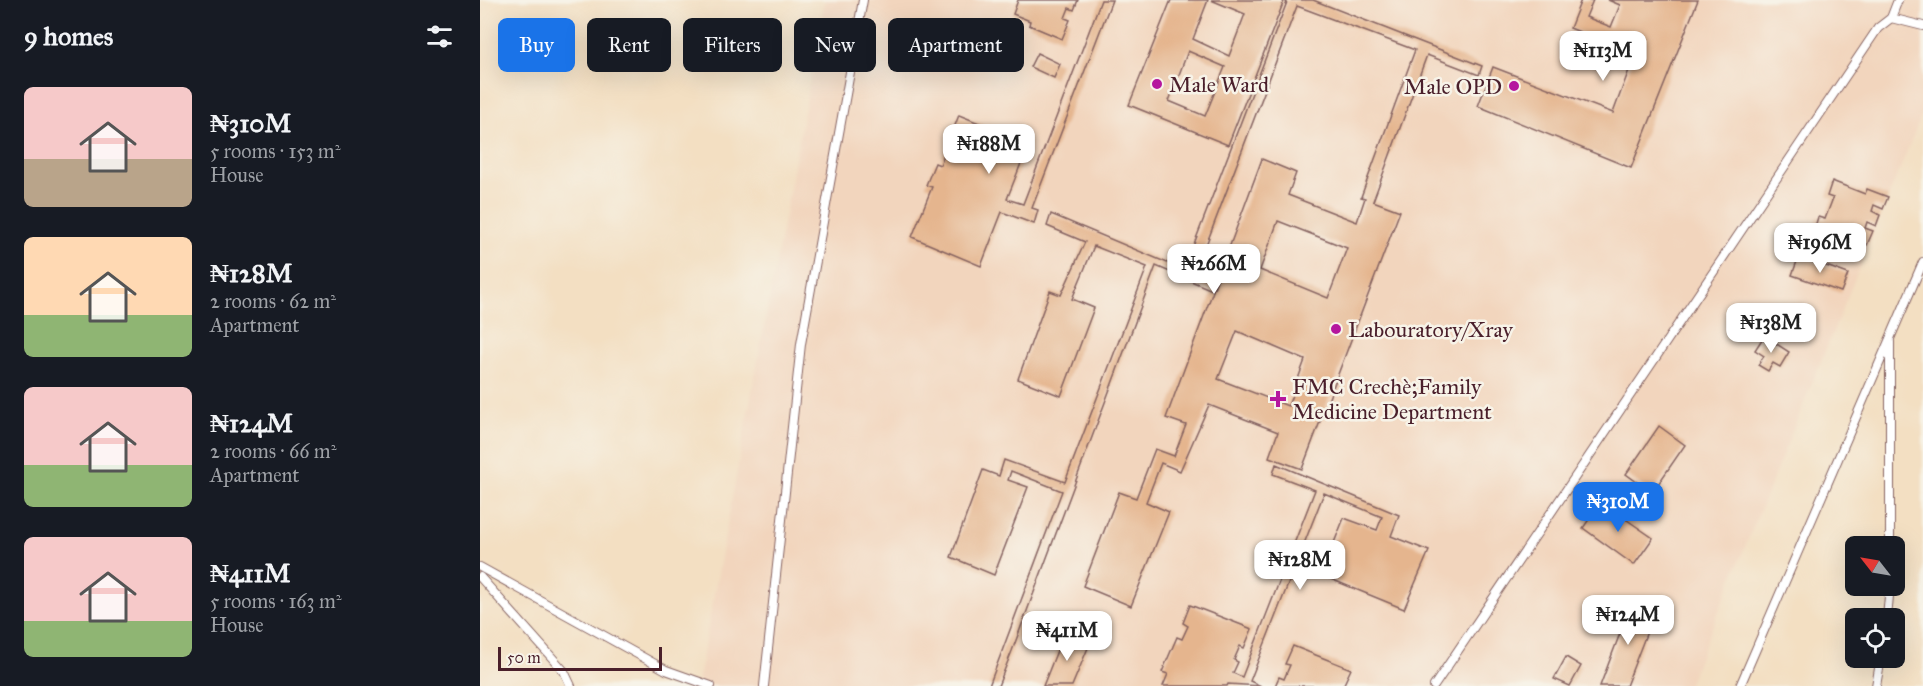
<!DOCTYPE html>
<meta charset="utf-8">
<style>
body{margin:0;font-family:"IM FELL Great Primer",serif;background:#242831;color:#f1f3f6;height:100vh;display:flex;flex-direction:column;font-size:22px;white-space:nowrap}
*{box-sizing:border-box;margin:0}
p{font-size:20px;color:#9ea1a6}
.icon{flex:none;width:33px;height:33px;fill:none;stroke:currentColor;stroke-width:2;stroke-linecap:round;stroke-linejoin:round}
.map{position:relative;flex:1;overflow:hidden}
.sheet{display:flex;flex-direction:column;background:#171b24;width:480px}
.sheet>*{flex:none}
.hud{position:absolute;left:18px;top:18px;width:570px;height:54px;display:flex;gap:12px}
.needle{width:39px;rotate:301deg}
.buttons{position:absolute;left:1365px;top:536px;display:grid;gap:12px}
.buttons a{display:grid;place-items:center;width:60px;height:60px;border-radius:9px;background:#171b24;box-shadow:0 6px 24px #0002;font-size:30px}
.scale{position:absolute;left:18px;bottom:15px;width:164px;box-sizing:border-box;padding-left:6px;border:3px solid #4a1f2b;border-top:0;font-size:16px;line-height:21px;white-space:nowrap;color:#4a1f2b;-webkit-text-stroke:4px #f7f3e8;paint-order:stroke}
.price{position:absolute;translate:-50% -51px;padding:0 14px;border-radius:12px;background:#fff;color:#222;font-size:20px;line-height:39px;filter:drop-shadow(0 2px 3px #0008)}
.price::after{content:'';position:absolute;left:50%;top:36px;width:18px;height:14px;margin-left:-9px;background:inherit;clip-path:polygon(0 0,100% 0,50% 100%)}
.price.current{background:#1a73e8;color:#fff}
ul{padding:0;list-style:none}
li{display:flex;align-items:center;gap:18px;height:150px;padding:0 24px}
li span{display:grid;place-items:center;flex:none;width:168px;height:120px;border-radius:9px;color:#555}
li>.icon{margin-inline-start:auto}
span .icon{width:72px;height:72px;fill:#fffc;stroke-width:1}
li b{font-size:26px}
h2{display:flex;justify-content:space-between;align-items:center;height:72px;padding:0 24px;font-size:26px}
.pill{padding:0 21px;border-radius:9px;background:#171b24;box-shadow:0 6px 24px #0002;font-size:21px;line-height:54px}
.pill.current{background:#1a73e8;color:#fff}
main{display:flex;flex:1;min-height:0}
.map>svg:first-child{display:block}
.built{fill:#f2d5bd}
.building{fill:#e5b58e;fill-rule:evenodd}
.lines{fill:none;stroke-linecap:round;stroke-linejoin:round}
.lane-casing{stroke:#856260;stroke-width:10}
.lane{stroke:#fff;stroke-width:8}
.poi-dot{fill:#b5179e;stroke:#f7f3e8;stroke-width:2}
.labels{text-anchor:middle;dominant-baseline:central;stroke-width:5;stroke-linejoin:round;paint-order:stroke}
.poi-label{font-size:22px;fill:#4a1f2b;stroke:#f7f3e8;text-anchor:start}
</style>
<main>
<section class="sheet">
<h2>9 homes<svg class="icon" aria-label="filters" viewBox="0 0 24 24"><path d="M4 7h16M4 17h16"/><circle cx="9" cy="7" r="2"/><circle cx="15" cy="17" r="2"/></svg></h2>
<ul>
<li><span style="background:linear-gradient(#f6c9c9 60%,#b9a48a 0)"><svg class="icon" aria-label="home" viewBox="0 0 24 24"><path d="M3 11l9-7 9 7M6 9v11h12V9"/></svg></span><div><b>₦310M</b><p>5 rooms · 153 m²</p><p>House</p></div></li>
<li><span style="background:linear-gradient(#ffd9b3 65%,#8fb573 0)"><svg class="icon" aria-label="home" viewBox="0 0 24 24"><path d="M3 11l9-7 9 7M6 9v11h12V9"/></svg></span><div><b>₦128M</b><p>2 rooms · 62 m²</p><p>Apartment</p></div></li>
<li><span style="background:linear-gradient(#f6c9c9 65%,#8fb573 0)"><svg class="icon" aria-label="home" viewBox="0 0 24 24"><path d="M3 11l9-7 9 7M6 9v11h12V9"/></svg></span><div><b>₦124M</b><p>2 rooms · 66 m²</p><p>Apartment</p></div></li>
<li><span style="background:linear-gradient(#f6c9c9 70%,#8fb573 0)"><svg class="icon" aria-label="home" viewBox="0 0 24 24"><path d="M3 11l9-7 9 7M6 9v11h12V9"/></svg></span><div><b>₦411M</b><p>5 rooms · 163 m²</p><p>House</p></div></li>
</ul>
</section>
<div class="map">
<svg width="1443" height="686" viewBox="0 0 1443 686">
<rect width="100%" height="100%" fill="#f7f3e8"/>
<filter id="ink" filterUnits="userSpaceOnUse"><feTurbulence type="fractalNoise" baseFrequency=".0167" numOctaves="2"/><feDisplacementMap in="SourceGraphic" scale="12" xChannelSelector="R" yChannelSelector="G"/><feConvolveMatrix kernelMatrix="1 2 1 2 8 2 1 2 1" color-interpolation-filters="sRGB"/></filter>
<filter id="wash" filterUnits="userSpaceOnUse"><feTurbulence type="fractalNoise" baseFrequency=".008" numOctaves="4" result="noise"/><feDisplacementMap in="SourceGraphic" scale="24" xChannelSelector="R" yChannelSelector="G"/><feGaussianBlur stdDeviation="1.35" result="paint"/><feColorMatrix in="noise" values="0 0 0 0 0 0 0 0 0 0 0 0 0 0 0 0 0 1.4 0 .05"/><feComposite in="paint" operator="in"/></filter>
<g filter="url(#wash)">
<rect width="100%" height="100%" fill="#f3dfc2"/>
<path class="built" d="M345,0H1443V112L1208,686H217Z"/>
<g id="blocks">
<g class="building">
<path d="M538,0H598L594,10L589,8L585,18L590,20L582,39L549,25L550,21L533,14Z"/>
<path d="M621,0H632L552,208L558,210L554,224L522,212L501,266L432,237L452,187L446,185L455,163L460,165L479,115L549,143L527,199L543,204Z"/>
<path d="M691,0H728L713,39L749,56L765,14L731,0H833L1002,66L999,75L947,55L893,201L920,211L822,469L789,457L798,432L729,405L700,471L681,463L666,502L689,512L651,606L603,586L639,492L656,498L675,449L694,456L706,425L686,418L782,159L816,173L808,195L877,222L885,198L881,197L935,50L817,6L715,274L735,282L732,290L676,266L532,651L518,686H509L582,491L531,471L528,480L548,487L514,575L471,557L503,470L519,476L524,460L585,482L667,267L614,246L592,299L614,308L581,396L538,379L570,291L581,295L605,242L567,226L571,214L704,270L807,2L804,1L748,145L649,105ZM708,51L745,67L725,116L689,101ZM798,221L867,248L848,298L780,270ZM757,331L825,360L808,406L738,379Z"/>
<path d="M1101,0H1113L1106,17L1131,27L1140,5L1128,0H1218L1151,168L998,106L1013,67L1133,113L1155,54L1090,28Z"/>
<path d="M557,53L580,64L574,78L550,67Z"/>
<path d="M1352,181L1385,194L1387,189L1408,197L1403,209L1394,205L1392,211L1400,215L1396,226L1387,222L1385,228L1393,231L1387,245L1379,241L1377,245L1385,249L1382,258L1364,250L1366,243L1334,230L1338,217L1345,219L1353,198L1347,196Z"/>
<path d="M1319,256L1368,274L1361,292L1312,275Z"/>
<path d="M1284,336L1309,352L1300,367L1293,363L1288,371L1278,365L1284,356L1275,350Z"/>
<path d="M1179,426L1205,445L1172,493L1146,474Z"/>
<path d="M796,464L919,515L911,536L949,551L924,609L841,575L864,518L897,530L902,517L844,493L770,681L781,686L748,684L747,686H683L688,674L682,672L697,637L702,639L708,626L703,623L710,605L772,629L764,648L760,646L754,660L758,662L753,673L762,677L835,490L793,474Z"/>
<path d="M1121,502L1173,538L1154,565L1103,528Z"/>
<path d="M1152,602L1175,611L1146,686H1120Z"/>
<path d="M584,633L610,643L592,686H563Z"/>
<path d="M813,646L871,669L863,686H795L799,677L804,679L810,665L805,664Z"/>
<path d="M1086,657L1101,666L1090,686L1074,679Z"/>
</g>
</g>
</g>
<g filter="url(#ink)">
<use href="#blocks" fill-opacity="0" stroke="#856260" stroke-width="1.5"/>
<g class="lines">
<g class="lane-casing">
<g id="lane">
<path d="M1411,18L1443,26"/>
<path d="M1410,342V546"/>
<path d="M0,567L186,670L231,686"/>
<path d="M0,577L84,671L91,686"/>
<path d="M1407,618L1410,585"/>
<path d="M284,686L321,344L383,0"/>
<path d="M954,686L1398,28L1411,18L1418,0"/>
<path d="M1260,686L1443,262"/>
<path d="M1396,686L1401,657"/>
</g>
</g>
<use href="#lane" class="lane"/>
</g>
</g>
<g class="poi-dot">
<circle cx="677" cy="84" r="6"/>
<circle cx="1034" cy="86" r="6"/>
<circle cx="856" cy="329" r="6"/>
<path d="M795 390h6v6h6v6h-6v6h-6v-6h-6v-6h6z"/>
</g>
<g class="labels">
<g class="poi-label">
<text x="689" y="84">Male Ward</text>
<text x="1022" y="86" text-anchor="end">Male OPD</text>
<text x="868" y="329">Labouratory/Xray</text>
<text x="812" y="386">FMC Crechè;Family<tspan x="812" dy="25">Medicine Department</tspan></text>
</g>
</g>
</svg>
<div class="buttons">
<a><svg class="needle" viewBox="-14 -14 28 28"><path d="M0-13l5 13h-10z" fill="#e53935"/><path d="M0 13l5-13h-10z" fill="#9ea1a6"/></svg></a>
<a><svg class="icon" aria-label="locate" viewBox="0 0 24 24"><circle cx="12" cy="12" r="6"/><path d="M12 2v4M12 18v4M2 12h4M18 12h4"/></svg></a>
</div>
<div class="scale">50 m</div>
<b class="price" style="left:1123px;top:82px">₦113M</b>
<b class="price" style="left:509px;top:175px">₦188M</b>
<b class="price" style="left:1340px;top:274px">₦196M</b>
<b class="price" style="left:734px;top:295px">₦266M</b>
<b class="price" style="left:1291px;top:354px">₦138M</b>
<b class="price current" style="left:1138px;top:533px">₦310M</b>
<b class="price" style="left:820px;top:591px">₦128M</b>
<b class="price" style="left:1148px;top:646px">₦124M</b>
<b class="price" style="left:587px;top:662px">₦411M</b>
<div class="hud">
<a class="pill current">Buy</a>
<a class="pill">Rent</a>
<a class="pill">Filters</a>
<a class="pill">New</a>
<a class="pill">Apartment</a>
</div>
</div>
</main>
